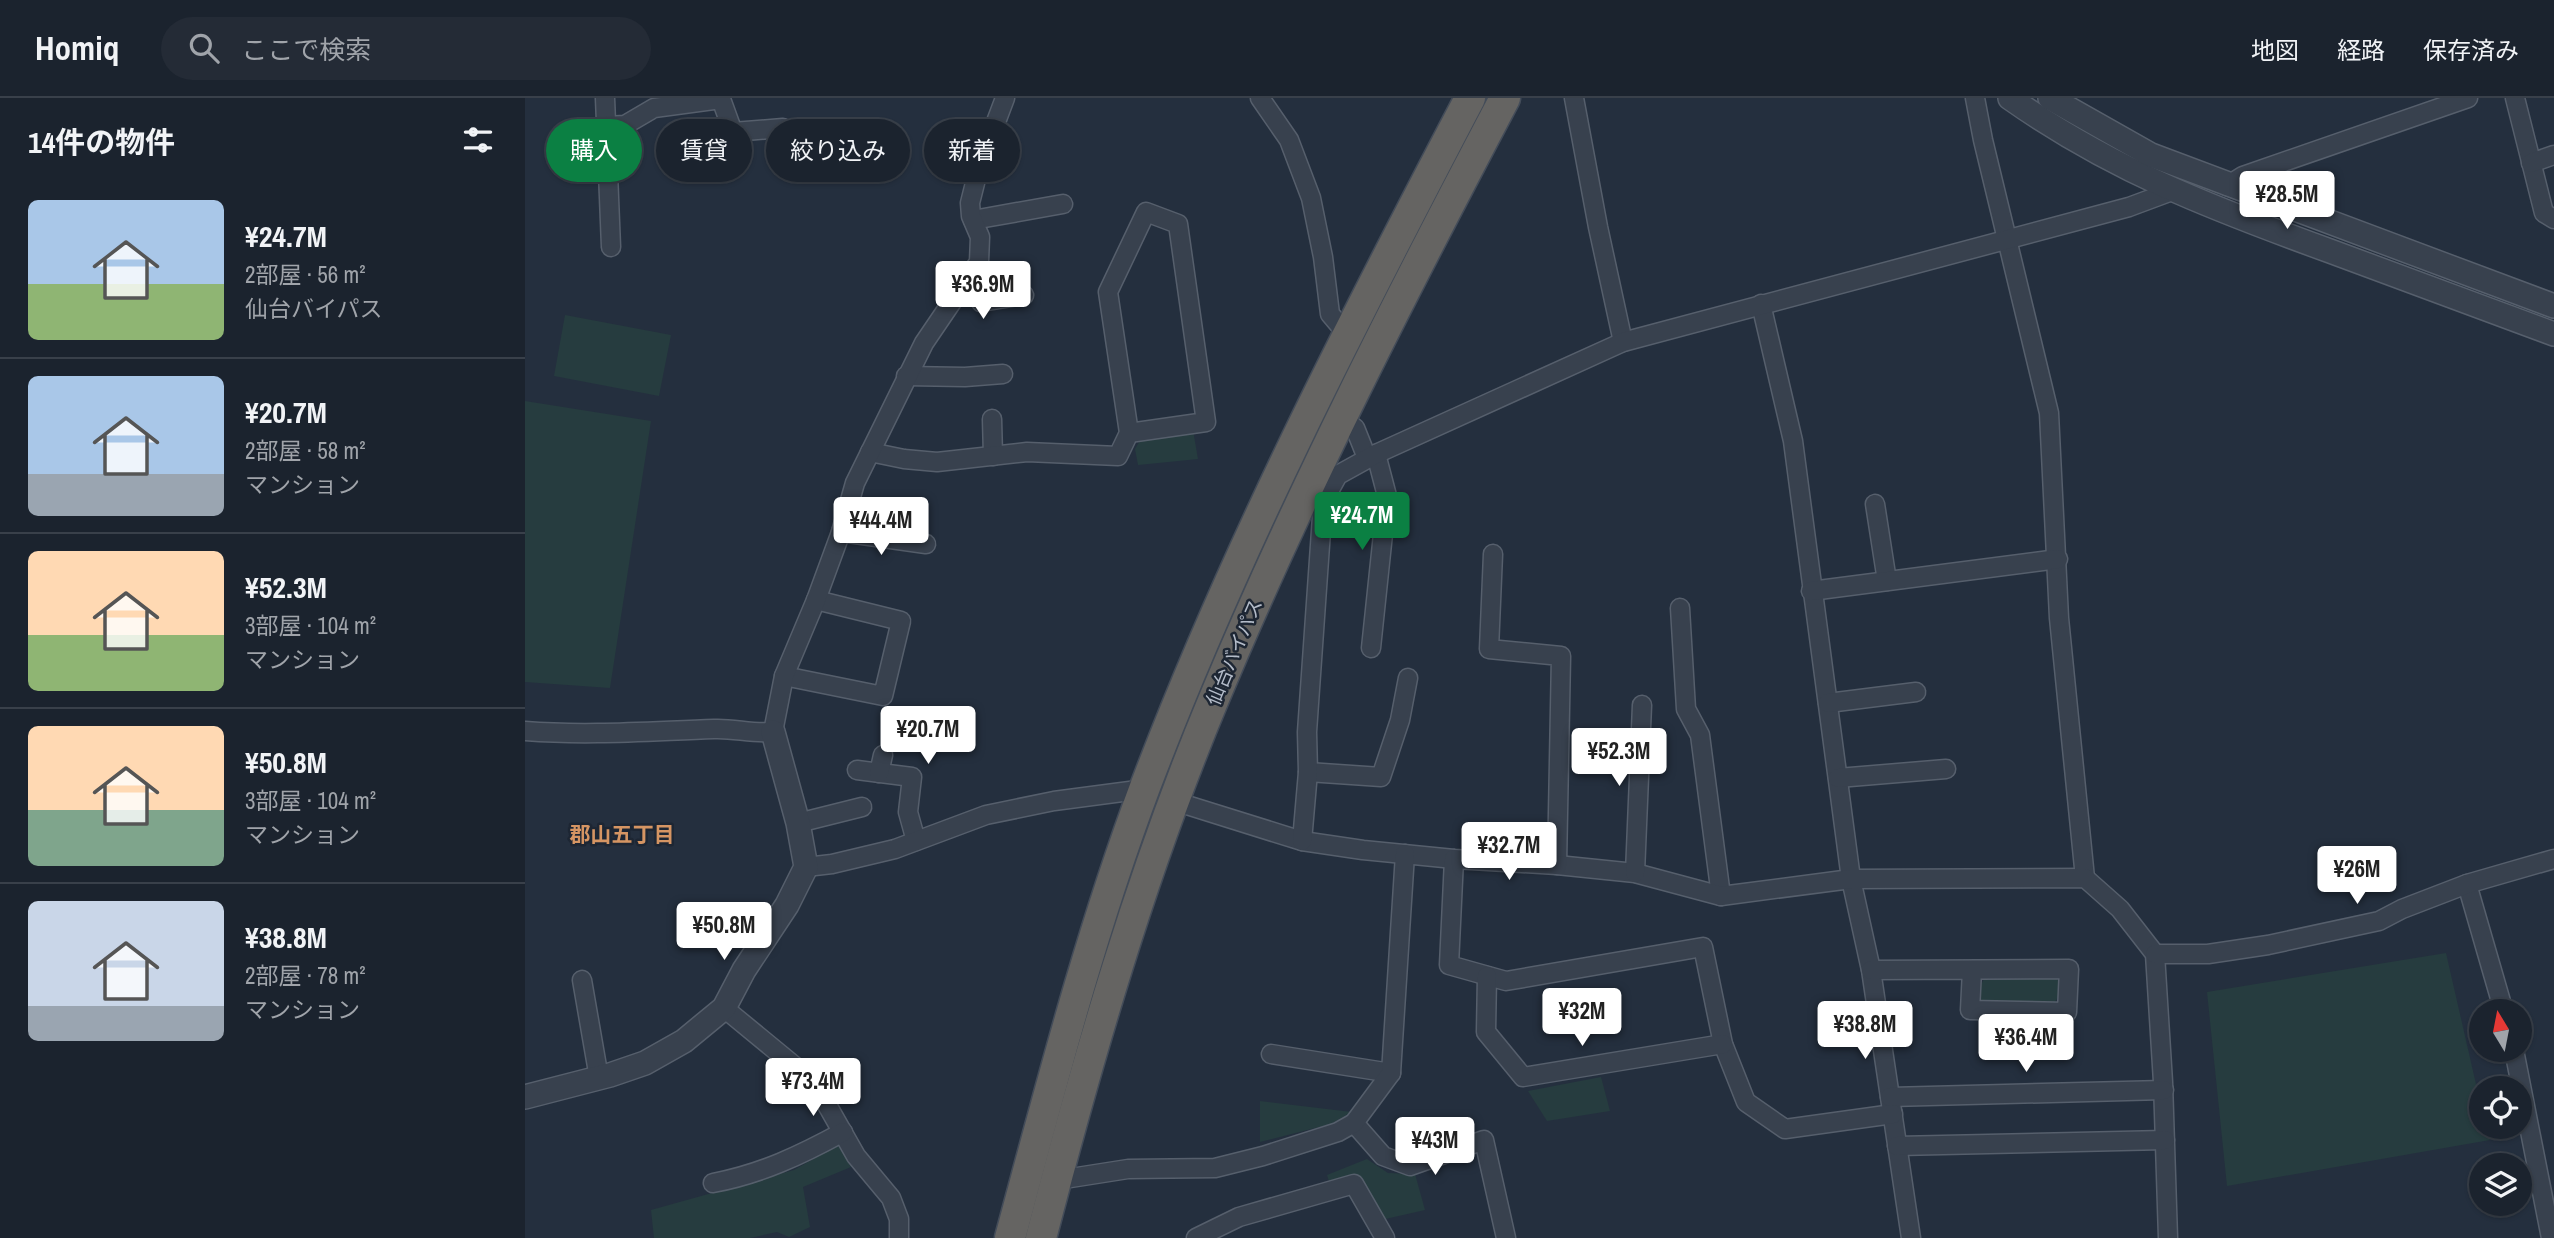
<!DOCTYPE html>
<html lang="ja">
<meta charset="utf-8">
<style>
body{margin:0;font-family:"Archivo Narrow","Noto Sans JP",sans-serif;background:#242b36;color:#f1f3f6;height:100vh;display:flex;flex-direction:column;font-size:26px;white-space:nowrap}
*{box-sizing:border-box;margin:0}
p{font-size:23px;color:#a0a4aa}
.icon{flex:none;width:38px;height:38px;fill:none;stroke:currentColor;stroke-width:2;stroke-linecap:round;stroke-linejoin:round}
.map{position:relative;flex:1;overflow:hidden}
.sheet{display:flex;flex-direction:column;background:#1b232e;width:525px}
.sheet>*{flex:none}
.top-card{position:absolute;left:21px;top:21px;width:665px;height:63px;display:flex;gap:14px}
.needle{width:46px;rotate:350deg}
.fabs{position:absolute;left:1944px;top:901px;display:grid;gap:14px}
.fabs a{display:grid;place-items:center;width:63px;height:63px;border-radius:50%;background:#1b232e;box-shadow:0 2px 5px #0004,0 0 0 2px #39404a;font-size:35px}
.price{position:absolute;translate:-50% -60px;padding:0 16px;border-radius:7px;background:#fff;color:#222;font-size:23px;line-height:46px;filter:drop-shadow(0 2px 4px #0008)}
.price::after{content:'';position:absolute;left:50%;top:42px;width:21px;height:16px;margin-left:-10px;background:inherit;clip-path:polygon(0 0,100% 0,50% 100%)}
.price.current{background:#0b8043;color:#fff}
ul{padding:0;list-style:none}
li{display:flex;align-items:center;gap:21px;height:175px;padding:0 28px}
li+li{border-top:2px solid #39404a}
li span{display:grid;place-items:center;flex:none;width:196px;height:140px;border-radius:10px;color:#555}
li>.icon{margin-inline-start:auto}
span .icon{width:84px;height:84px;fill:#fffc;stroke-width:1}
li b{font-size:30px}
h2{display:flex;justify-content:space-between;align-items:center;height:84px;padding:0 28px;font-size:30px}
.tag{padding:0 24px;border-radius:32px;background:#1b232e;box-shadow:0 2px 5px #0004,0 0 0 2px #39404a;font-size:24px;line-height:63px}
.tag.current{background:#0b8043;color:#fff}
header{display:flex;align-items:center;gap:42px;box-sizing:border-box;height:98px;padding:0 35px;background:#1b232e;border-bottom:2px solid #39404a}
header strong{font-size:33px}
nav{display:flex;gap:38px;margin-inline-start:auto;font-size:24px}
.search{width:490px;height:63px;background:#242b36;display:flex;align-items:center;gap:18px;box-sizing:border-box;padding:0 24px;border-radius:38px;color:#a0a4aa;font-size:26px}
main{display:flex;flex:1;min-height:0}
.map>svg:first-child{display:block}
.green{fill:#263c3f}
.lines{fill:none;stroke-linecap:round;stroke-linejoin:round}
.minor-casing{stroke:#565f6c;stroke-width:21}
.tertiary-casing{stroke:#565f6c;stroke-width:26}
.trunk-casing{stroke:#434c59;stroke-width:33}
.minor{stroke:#38414e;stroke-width:18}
.tertiary{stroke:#38414e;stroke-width:23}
.trunk{stroke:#656462;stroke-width:30}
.labels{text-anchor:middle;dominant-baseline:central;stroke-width:5;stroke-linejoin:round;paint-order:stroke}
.street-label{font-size:19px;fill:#b4bcc9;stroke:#1d2633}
.neighbourhood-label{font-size:21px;font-weight:bold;fill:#d59563;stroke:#1d2633}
</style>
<header>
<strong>Homiq</strong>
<div class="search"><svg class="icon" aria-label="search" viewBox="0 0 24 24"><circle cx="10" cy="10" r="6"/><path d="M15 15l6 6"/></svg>ここで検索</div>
<nav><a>地図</a><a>経路</a><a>保存済み</a></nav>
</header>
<main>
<section class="sheet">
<h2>14件の物件<svg class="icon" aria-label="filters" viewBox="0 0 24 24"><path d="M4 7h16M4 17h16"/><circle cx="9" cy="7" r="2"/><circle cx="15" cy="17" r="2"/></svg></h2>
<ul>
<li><span style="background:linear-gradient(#a9c7e8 60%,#8fb573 0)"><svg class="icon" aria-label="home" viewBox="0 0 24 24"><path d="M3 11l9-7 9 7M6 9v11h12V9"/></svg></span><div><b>¥24.7M</b><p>2部屋 · 56 m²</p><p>仙台バイパス</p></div></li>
<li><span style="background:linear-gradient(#a9c7e8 70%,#9aa5b1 0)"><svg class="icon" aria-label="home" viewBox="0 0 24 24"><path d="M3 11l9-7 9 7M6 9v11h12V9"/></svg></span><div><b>¥20.7M</b><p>2部屋 · 58 m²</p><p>マンション</p></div></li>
<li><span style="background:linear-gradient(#ffd9b3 60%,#8fb573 0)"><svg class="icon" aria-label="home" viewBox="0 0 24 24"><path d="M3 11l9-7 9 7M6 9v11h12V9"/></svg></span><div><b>¥52.3M</b><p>3部屋 · 104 m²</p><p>マンション</p></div></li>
<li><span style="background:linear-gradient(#ffd9b3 60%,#7fa58c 0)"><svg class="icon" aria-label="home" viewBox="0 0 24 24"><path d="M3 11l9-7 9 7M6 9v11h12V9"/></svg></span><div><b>¥50.8M</b><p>3部屋 · 104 m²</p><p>マンション</p></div></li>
<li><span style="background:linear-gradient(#c9d6e8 75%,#9aa5b1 0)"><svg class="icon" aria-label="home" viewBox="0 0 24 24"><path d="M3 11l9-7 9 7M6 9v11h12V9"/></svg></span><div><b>¥38.8M</b><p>2部屋 · 78 m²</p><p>マンション</p></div></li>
</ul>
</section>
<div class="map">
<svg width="2029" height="1140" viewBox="0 0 2029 1140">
<rect width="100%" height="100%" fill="#242f3e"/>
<g class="green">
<path d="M40,217L146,237L134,298L29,278Z"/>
<path d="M0,303L126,323L85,590L0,584Z"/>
<path d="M668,332L673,361L613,367L610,351L618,338Z"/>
<path d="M1921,855L1956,1008V1029H1961L1965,1042L1702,1088L1682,894Z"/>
<path d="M1527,878L1534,883V898L1527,908L1462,907L1455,903L1453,893L1459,881Z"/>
<path d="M1076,979L1085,1013L1022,1023L1003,993Z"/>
<path d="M735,1003L827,1014L806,1026L735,1044Z"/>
<path d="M313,1047L326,1069L278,1089L285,1129L264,1139L252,1134L225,1140H129L126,1112L269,1072Z"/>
<path d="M842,1061L863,1075L890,1076L900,1112L856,1122L832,1081L804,1083L802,1077Z"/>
</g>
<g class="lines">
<g class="minor-casing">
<g id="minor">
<path d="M80,0L86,149"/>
<path d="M735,0L764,42L786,100L798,159L805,216L821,235"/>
<path d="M1049,0L1073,129L1098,244"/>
<path d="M1450,0L1458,42L1524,315L1534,520L1560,780"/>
<path d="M1990,0L2019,115L2029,121"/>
<path d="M81,28L100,27L129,10L196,1L208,34L258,30"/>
<path d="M2006,65L2029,57"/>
<path d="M1702,88L1718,78L1943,0"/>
<path d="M448,122L538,106"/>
<path d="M442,184L456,204L499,197"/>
<path d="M1236,206L1268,343L1326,781L1346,872L1386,1140"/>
<path d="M381,278L440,279L478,276"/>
<path d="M467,321L468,358"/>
<path d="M816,321L830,330L842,360"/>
<path d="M345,354L379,361L412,364L502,354L593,358L604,335L583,194L621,114L653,126L681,324L604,335"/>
<path d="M1350,406L1362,483"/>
<path d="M316,434L401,446"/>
<path d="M968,456L964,551L1036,558L1032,767"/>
<path d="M1286,493L1533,461"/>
<path d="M1155,510L1161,611L1175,637L1196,798"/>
<path d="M846,550L862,398L851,356"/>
<path d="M259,578L358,598L376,523L291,502"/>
<path d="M1303,605L1391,594"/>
<path d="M0,633C63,638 126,633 189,631C209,630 227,636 248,634L259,578L291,502L316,434L330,385L399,245L454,164L455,139L446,118L445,105L454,69L480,0"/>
<path d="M332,672L387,679L383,714L391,743"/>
<path d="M783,674L856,679L875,622L883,580"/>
<path d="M354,675L358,657"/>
<path d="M1313,680L1421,671"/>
<path d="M649,703L777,743L838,752L929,761L1032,767L1110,775L1196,798L1326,781L1560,780L1595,811L1630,856L1638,984L1643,1140"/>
<path d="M273,725L337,709"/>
<path d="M777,743L783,674L782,634L798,404L813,377L851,356L1098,244L1604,109L1647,93"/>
<path d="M929,761L924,867L981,883L1178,849L1198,946L1221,1004L1260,1031L1368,1016"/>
<path d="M281,769L307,766L370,751L461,717L529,703L620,691"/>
<path d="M1110,775L1117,607"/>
<path d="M1942,786L1979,914"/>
<path d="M1630,856H1683L1743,847L1854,823L1877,811L1942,786L2029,761"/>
<path d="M1346,872L1544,871L1542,914L1445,912L1447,872"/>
<path d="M962,878L961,934L998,979L1198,946"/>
<path d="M57,882L74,980"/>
<path d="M199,910L289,984L331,1058L366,1100L374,1121V1140"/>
<path d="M1989,952L2026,1140"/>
<path d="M746,956L866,975"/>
<path d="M1365,999L1639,992"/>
<path d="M829,1025L858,1058L885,1068L959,1042L981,1140"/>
<path d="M1372,1048L1640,1042"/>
<path d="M533,1082L603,1071L690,1070L738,1058L813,1034L829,1025L866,975L880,756"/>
<path d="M188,1085C236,1076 276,1057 318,1034"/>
<path d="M671,1140L714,1119L829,1086L860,1140"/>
</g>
</g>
<g class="tertiary-casing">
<g id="tertiary">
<path d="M1485,0C1587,72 1689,111 1805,153C1879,181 1954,208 2029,236"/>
<path d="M1525,0L1626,57L2029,208"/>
<path d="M0,999L85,977L120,965L159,943L199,910L219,872L262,807L281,769L273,725L248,634"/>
</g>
</g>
<g class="trunk-casing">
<g id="trunk">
<path d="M485,1140C526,988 565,836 620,689C710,451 827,225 945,0"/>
<path d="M516,1140C563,959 616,776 688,603C774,396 876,197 980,0"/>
</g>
</g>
<use href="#minor" class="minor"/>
<use href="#tertiary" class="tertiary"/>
<use href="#trunk" class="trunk"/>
</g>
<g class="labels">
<g class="street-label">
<text transform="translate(709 554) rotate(-67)">仙台バイパス</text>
</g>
<g class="neighbourhood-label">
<text x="97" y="736">郡山五丁目</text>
</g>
</g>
</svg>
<div class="fabs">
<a><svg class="needle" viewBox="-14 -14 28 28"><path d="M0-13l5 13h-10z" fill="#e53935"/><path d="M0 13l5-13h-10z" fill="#a0a4aa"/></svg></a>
<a><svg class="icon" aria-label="locate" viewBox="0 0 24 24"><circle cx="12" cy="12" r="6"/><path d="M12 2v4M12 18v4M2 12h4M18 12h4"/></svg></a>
<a><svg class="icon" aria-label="layers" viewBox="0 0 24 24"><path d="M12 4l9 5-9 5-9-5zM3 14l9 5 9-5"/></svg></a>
</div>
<b class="price" style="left:1762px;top:133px">¥28.5M</b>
<b class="price" style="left:458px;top:223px">¥36.9M</b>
<b class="price current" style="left:837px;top:454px">¥24.7M</b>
<b class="price" style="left:356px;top:459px">¥44.4M</b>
<b class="price" style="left:403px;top:668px">¥20.7M</b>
<b class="price" style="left:1094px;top:690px">¥52.3M</b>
<b class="price" style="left:984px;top:784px">¥32.7M</b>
<b class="price" style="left:1832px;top:808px">¥26M</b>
<b class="price" style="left:199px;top:864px">¥50.8M</b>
<b class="price" style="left:1057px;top:950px">¥32M</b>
<b class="price" style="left:1340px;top:963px">¥38.8M</b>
<b class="price" style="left:1501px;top:976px">¥36.4M</b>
<b class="price" style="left:288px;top:1020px">¥73.4M</b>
<b class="price" style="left:910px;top:1079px">¥43M</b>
<div class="top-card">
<a class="tag current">購入</a>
<a class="tag">賃貸</a>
<a class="tag">絞り込み</a>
<a class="tag">新着</a>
</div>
</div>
</main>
